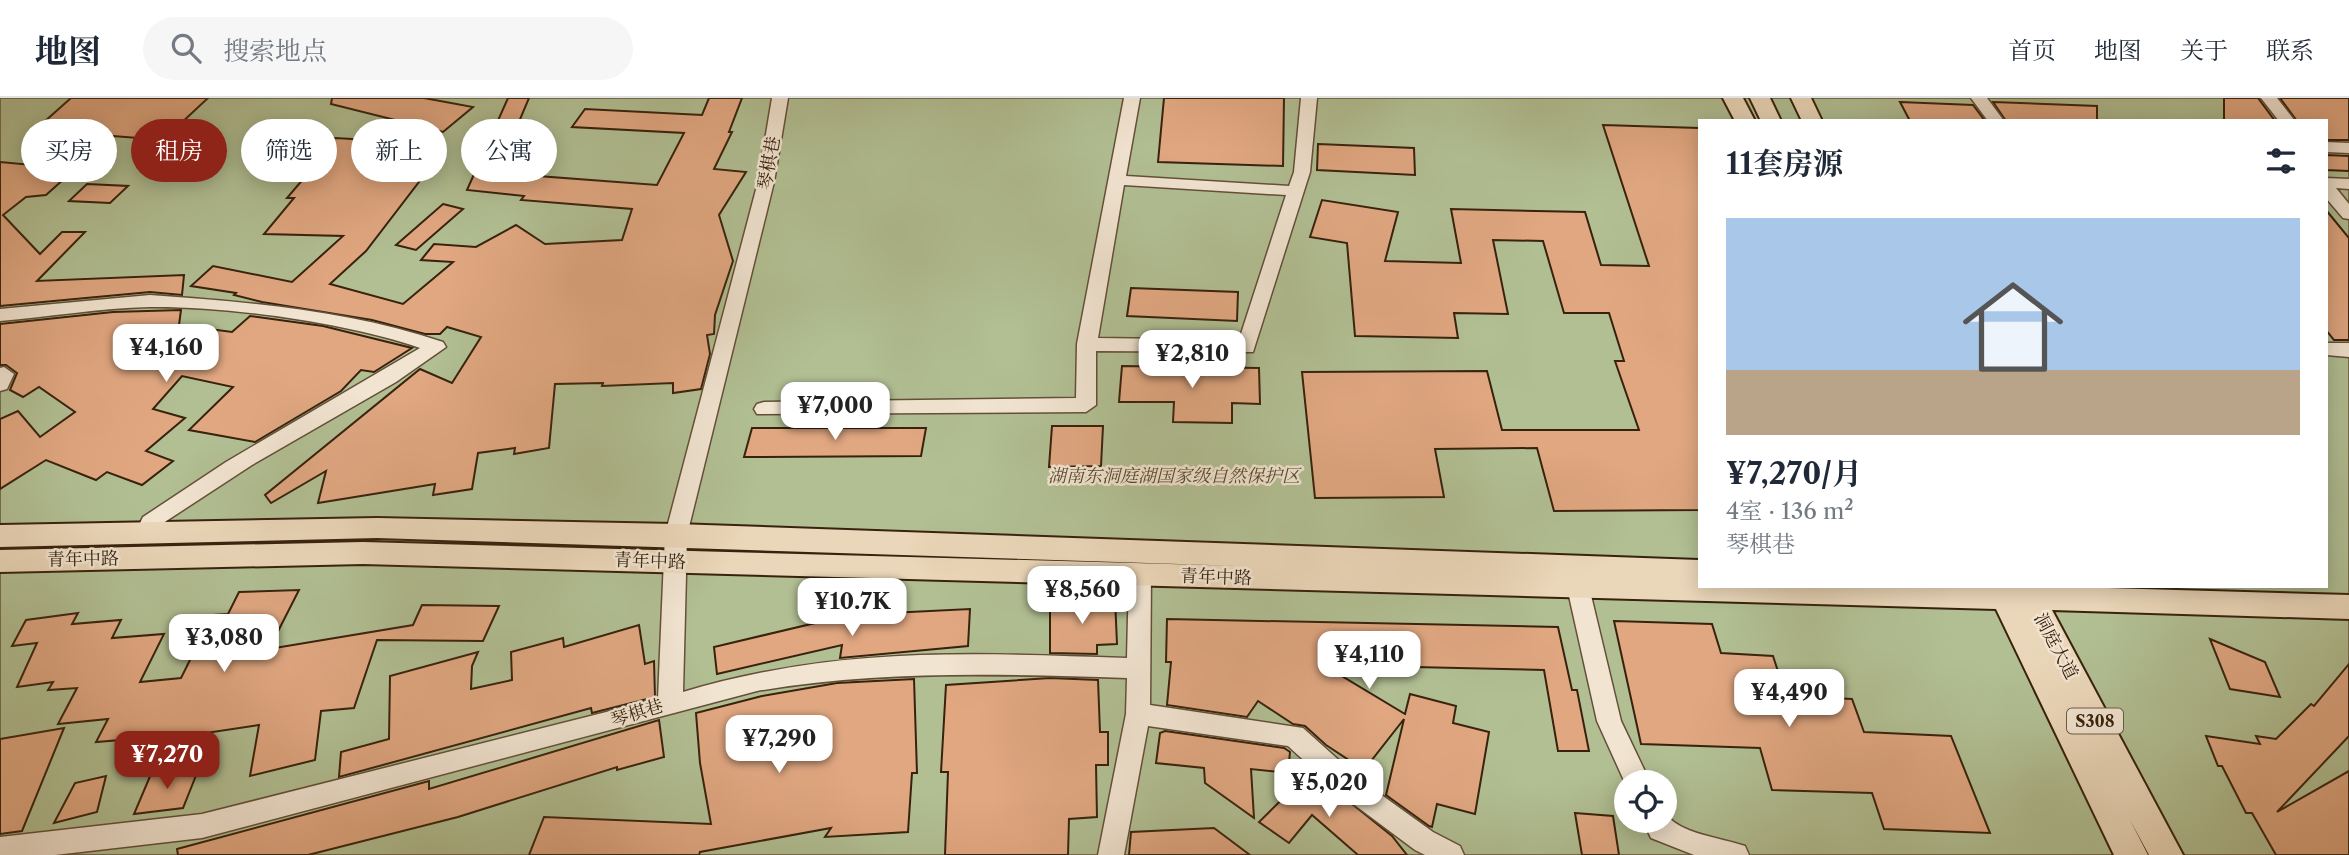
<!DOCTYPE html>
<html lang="zh">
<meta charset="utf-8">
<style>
body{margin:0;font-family:"Libre Caslon Text","Noto Serif SC",serif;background:#f6f6f7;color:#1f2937;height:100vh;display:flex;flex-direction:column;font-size:26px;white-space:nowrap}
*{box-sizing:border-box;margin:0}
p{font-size:23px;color:#747a83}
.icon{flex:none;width:38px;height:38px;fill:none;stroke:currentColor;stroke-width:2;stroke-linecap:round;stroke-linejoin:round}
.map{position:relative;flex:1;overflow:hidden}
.details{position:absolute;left:1698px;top:21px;width:630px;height:469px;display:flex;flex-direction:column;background:#fff;border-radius:0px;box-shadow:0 4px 18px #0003}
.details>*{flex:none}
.hud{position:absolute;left:21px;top:21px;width:665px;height:63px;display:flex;gap:14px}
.fabs{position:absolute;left:1614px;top:672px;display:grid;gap:14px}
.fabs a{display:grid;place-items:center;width:63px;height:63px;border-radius:50%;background:#fff;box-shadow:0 4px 18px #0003;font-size:35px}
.price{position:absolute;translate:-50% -60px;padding:0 16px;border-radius:14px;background:#fff;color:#222;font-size:23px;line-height:46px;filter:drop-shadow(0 2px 4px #0008)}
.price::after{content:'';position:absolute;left:50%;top:42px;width:21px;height:16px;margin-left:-10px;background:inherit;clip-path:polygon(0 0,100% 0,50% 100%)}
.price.current{background:#8f2418;color:#fff}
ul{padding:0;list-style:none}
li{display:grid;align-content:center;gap:14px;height:371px;padding:0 28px}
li+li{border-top:2px solid #e0e1e3}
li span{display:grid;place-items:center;height:217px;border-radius:0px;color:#555}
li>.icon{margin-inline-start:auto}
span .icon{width:126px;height:126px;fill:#fffc;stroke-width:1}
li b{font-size:30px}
h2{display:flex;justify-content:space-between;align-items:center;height:84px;padding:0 28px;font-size:30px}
.tag{padding:0 24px;border-radius:32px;background:#fff;box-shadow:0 4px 18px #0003;font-size:24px;line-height:63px}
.tag.current{background:#8f2418;color:#fff}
header{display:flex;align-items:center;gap:42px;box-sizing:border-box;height:98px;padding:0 35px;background:#fff;border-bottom:2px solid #e0e1e3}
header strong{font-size:33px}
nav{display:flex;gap:38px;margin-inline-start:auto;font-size:24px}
.search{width:490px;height:63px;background:#f6f6f7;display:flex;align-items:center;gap:18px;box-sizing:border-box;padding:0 24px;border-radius:38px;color:#747a83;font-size:26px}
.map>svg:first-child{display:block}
.green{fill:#b1bf93;stroke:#747050;stroke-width:2;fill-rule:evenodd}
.building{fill:#e0a781;stroke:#38220d;stroke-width:2}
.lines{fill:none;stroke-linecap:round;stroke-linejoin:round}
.minor-casing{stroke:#644f38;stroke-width:3}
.major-casing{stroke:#38220d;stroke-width:4}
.minor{fill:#f1e4d1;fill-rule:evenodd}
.major{fill:#ead6b8;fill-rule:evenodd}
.labels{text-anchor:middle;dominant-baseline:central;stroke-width:5;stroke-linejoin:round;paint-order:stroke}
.shield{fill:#f1e4d1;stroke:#705c48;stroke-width:2}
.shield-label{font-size:16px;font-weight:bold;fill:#38220d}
.street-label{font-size:18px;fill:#38220d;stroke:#f1e4d1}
.park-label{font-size:18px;font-style:italic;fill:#56492e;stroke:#f1e4d1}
</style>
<header>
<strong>地图</strong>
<div class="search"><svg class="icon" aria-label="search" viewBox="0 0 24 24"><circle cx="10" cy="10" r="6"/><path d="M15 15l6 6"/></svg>搜索地点</div>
<nav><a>首页</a><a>地图</a><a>关于</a><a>联系</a></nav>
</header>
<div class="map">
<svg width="2349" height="757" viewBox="0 0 2349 757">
<rect width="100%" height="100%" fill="#ead6b8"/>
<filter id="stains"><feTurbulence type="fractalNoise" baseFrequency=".00286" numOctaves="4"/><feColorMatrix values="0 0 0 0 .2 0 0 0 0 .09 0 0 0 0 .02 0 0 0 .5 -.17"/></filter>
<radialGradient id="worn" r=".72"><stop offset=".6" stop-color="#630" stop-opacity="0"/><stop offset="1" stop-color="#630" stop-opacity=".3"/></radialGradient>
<path class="green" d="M0,0H2349V757H0ZM1699,23H2326V488H1699ZM1626,684H1664V723H1626Z"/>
<g class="building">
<path d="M71,0H208L163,42L113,38L82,66L34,33Z"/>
<path d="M332,0H424L473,9L443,34L331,6Z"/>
<path d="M508,0H529L518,26H530L518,55L534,54L525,77L657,87L684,35L572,29L585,11L702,17L709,0H742L729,34H732L714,71L746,74L719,117L733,163L715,217L714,236L707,237L710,256L701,291L673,295V285L602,288L603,285L555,286L549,350L514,356L515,350L478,355L472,391L433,397L435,386L318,405L326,373L271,405L265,397L420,271L452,285L481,239L447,229L440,236H425L372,222L262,204L234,197L236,195L191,188L213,168L292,184L343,138L264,136L294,100H287L322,59H317L335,40L439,46L415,75L425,76L366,153L330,186L403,206L453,164L421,162L434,146L476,149L516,127L545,146L622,142L632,111L521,102L524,98L467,92Z"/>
<path d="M1164,0H1284L1283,68L1158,64Z"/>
<path d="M2224,0H2258L2275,23H2224Z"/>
<path d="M2280,0H2349V42H2326V23H2297Z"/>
<path d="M1900,4L1973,7L1985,23H1910Z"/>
<path d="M1993,4L2097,8V23H2006Z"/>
<path d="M1603,27L1699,30V412L1554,413L1537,350L1435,351L1444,399L1315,400L1302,274L1487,273L1502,332H1639L1615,263H1624L1609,215H1564L1543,143L1493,142L1508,216L1454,215L1458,240L1355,238L1347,145L1310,139L1322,102L1398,114L1385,163L1461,165L1451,111L1585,114L1601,167L1649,168Z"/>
<path d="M180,29L205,31L174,59L149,57Z"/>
<path d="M1318,46L1414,50L1415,77L1317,72Z"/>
<path d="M2326,57L2349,58V73L2326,72Z"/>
<path d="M0,64L75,71L46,97L26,99L3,117L40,156L62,134H85L37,183L184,177L182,197L150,194L0,208Z"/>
<path d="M87,86L128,88L110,105L69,103Z"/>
<path d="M443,106L463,111L416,152L396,147Z"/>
<path d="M2326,112L2349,140V242H2334L2326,232Z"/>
<path d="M1131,190L1238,194L1237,223L1127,218Z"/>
<path d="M181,212L179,227L232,234L250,218L323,228L412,250L374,274L361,272L341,293L255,344L189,332L233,289L182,278L153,311L185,320L146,353L173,363L142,387L107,374L96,382L46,362L0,391V321L18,313L40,339L75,314L39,289L23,299L10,292L17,275L6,267H0V226L113,214Z"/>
<path d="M1122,268L1259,270L1260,306L1232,305V325L1173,324L1174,304H1119Z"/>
<path d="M1052,328H1103L1101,368L1049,369Z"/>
<path d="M752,330H926L921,358L744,359Z"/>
<path d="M299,492L269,551L413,527L422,507L499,508L483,543L377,542L354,610L321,613L315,662L250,678L259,627L206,635L96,644L108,621L58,626L77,590L48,592L53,584L17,589L37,545L12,548L26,522L78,515L72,526L121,522L112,540L164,536L140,584L181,580L201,540L186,541L198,518L228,516L239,494Z"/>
<path d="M1115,500L1117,546L1097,547V556L1050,555V504Z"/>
<path d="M970,511L968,548L840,560L842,547L717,576L714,549L849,517Z"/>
<path d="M1167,521L1558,529L1572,592H1577L1589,653H1558L1544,572L1324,567V573L1340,577L1405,616L1410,596L1456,608L1453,625L1489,634L1475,716L1437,706L1432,729L1429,728L1386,697L1404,621L1364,672L1326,647L1305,628L1293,626L1258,603L1247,619L1167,607L1171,564H1166Z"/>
<path d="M1614,523L1712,526L1721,555L1773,558L1786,598L1852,601L1864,634L1951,638L1990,735L1884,731L1872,695L1772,692L1760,650L1641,646Z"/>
<path d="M639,527L645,566L654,563L655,599L592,615L591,610L339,679L341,654L389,641L390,578L478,554L472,568L471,591L512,582L511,554L563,540L564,549Z"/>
<path d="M2210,541L2265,564L2280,599L2230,591Z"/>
<path d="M2349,566V638L2277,714L2349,673V757H2276L2252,715H2246L2222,668H2218L2206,638L2260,646L2256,638L2276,641L2311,606L2314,608Z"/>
<path d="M1050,580L1098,582L1100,634H1108V667H1096L1097,719L1069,721L1068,757H945L948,674H941L946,587Z"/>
<path d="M914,581L917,675H912L908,734L825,739L831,730L700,754L699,757H529L544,719L711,726L700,665L696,615L762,598L837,585Z"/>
<path d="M659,622L664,659L617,672V669L458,719L308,757H178L177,751L429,683V691Z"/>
<path d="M64,630L22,733L0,736V641Z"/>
<path d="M1165,633L1284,650L1290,654L1288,675L1251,671L1254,720L1205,685L1204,670L1156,665L1160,635Z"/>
<path d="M199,670L183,710L134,716L151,676Z"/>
<path d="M1311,673L1392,738L1407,757H1358L1312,717L1289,745L1259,724Z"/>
<path d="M106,678L97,714L54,725L75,685Z"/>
<path d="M1575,715L1613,718L1619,757H1582Z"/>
<path d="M1214,730L1250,757H1129L1131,734Z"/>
</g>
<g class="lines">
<g class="minor-casing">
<g id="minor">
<path d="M772,0H788L774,84L687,437L683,594C836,548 970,555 1127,560L1129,477L1132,471L1140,468L1148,471L1151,477L1150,607L1303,630L1362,683L1433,734L1460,748L1464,757H1425L1415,752L1344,699L1288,648L1148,628L1124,757H1098L1126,616L1127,580C1002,576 880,572 757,593L202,740L55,757H0V739L202,716L658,601L665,437L758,84Z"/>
<path d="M1124,0H1140L1126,78L1289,88L1294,74L1301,0H1317L1310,74L1253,254L1096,253V307L1086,314L757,316L754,311L757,306L764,304L1076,300L1077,246ZM1124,87L1286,97L1239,242L1098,240Z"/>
<path d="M1971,0H1987L2004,23H1988Z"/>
<path d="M2261,0H2277L2295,23H2279Z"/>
<path d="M2326,44L2349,45V55L2326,54Z"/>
<path d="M2326,80L2349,81V91L2336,90L2349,106V121L2343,120L2326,100Z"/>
<path d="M150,197C249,204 348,212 443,244L446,249L396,284L252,367L151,433L143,431L140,425L143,419L226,364L420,250C347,225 228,208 150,209C100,210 49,219 0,223V211Z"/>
<path d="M2326,245H2349V259L2326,257Z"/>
<path d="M4,269L14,276L7,291L0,293V270Z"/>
<path d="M1578,480L1586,483L1589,489L1621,623L1650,684H1626V687L1597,623L1567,489L1570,483Z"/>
<path d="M1664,714C1680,737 1720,739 1745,748L1749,757H1694L1651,740L1643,723H1664Z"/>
</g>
</g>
<g class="major-casing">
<g id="major">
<path d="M1723,0H1743L1755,23H1735Z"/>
<path d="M1750,0H1770L1781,23H1761Z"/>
<path d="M1791,0H1811L1822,23H1802Z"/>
<path d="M377,420L676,426L1699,462V488H2039L2349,497V521L2052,512L2183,757H2149L2129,720L2148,757H2114L1996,511L363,466L0,474V452L363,444L1241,468L377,440L0,449V427Z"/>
</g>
</g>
<use href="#minor" class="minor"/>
<use href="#major" class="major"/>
</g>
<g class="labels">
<rect class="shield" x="2067" y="610.5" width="56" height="25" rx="5"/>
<g class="shield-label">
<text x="2095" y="623">S308</text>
</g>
<g class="street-label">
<text transform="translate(769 65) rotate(-80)">琴棋巷</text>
<text transform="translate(83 461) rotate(-1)">青年中路</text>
<text transform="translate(650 463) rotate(2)">青年中路</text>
<text transform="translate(1216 479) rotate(2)">青年中路</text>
<text transform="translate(2056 548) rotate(62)">洞庭大道</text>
<text transform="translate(637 615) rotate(-17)">琴棋巷</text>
</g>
<g class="park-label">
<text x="1174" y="378">湖南东洞庭湖国家级自然保护区</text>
</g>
</g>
<rect width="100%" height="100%" filter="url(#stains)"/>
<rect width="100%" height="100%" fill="url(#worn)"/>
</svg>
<div class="fabs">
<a><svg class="icon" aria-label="locate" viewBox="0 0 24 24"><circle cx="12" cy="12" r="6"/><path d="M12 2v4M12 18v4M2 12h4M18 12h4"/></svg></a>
</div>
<b class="price" style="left:166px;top:286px">¥4,160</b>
<b class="price" style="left:1192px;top:292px">¥2,810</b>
<b class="price" style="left:835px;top:344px">¥7,000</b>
<b class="price" style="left:1082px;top:528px">¥8,560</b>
<b class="price" style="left:852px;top:540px">¥10.7K</b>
<b class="price" style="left:224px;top:576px">¥3,080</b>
<b class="price" style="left:1369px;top:593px">¥4,110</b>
<b class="price" style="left:1789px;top:631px">¥4,490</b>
<b class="price" style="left:779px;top:677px">¥7,290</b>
<b class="price current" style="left:167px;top:693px">¥7,270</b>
<b class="price" style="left:1329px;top:721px">¥5,020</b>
<div class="hud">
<a class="tag">买房</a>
<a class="tag current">租房</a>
<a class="tag">筛选</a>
<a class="tag">新上</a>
<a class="tag">公寓</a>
</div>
<section class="details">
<h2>11套房源<svg class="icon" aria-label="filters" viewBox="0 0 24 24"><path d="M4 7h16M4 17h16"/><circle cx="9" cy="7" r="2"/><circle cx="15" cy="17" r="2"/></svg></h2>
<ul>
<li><span style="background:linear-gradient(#a9c7e8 70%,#b9a48a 0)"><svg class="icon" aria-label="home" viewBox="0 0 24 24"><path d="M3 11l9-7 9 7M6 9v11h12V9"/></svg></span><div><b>¥7,270/月</b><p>4室 · 136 m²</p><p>琴棋巷</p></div></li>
</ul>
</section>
</div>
